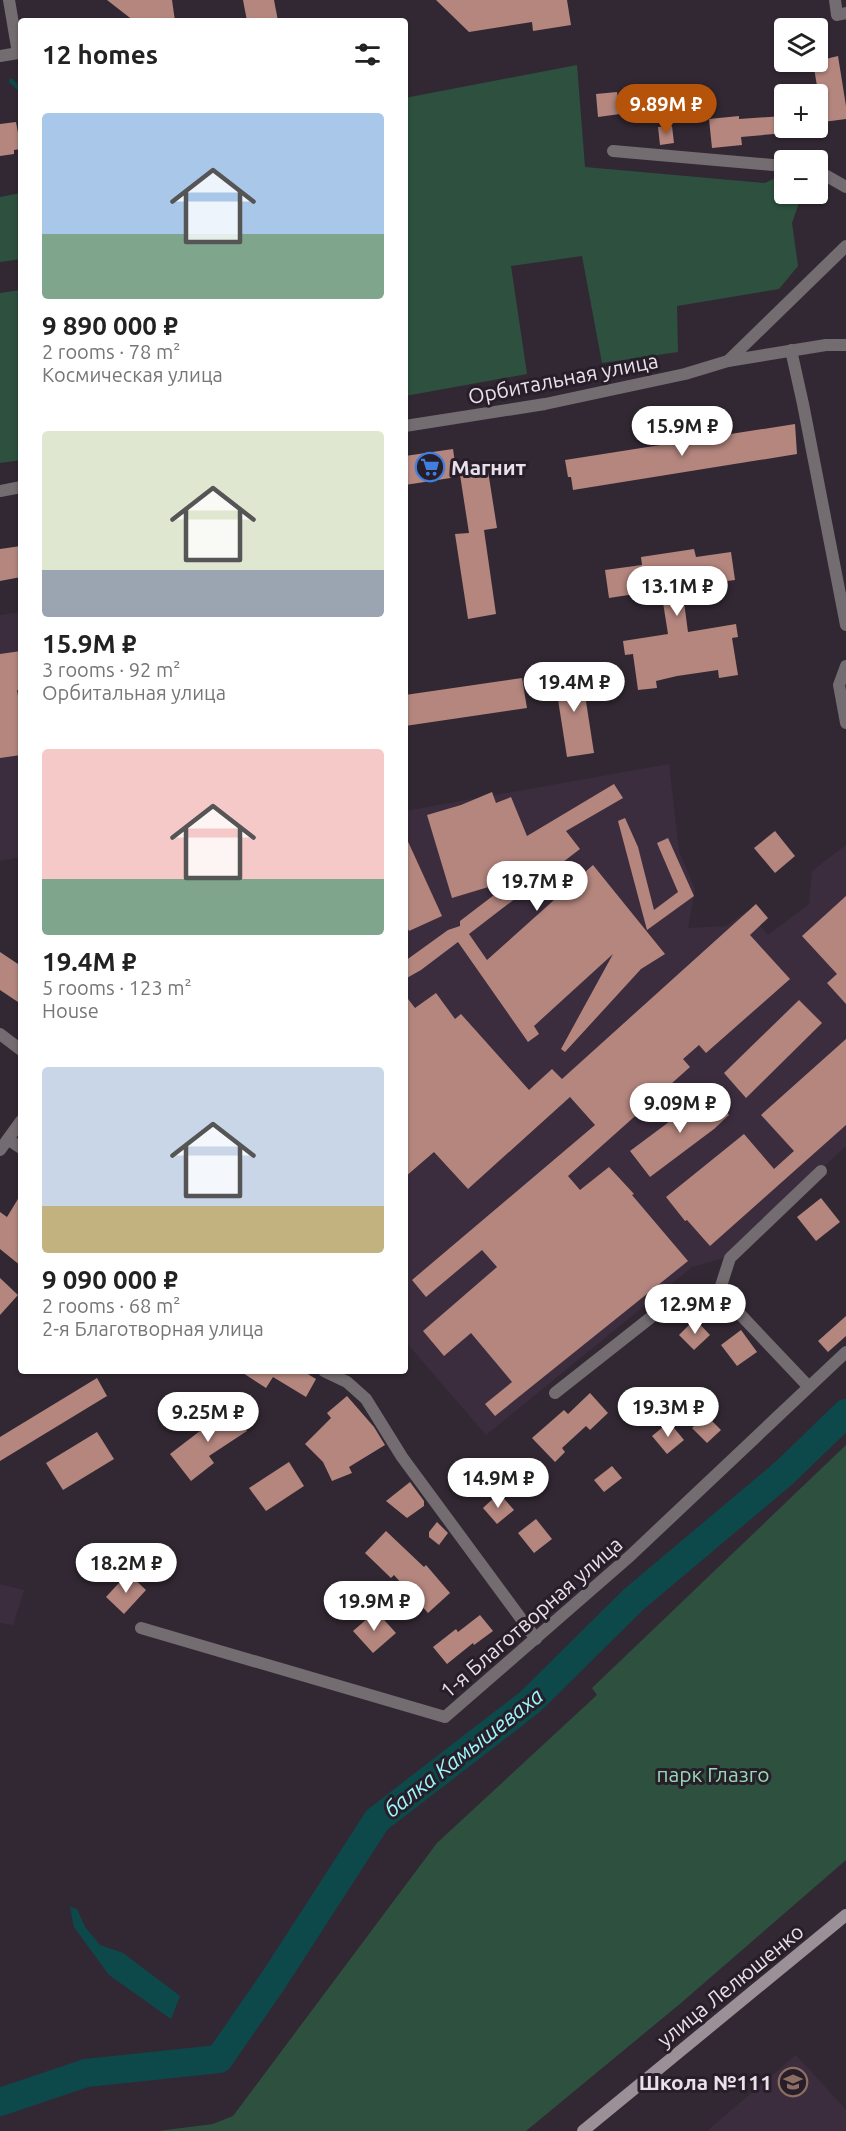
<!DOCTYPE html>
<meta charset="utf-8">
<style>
body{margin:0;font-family:Ubuntu,sans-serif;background:#f2f2f2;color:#222;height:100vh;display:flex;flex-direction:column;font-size:22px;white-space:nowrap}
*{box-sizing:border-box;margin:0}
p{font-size:20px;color:#767676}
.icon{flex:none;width:33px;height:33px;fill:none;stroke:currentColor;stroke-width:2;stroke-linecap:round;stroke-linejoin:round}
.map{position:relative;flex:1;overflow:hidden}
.details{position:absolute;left:18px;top:18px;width:390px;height:1356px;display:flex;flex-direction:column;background:#fff;border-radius:6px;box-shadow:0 2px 4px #0004}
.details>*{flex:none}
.buttons{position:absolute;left:774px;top:18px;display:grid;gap:12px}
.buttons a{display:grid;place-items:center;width:54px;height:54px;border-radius:6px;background:#fff;box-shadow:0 2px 4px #0004;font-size:30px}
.price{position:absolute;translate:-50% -51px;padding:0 14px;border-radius:21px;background:#fff;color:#222;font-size:20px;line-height:39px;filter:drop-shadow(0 2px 3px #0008)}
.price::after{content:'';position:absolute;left:50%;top:36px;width:18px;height:14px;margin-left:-9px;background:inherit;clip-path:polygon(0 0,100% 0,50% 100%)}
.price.selected{background:#b45309;color:#fff}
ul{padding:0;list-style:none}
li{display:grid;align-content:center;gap:12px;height:318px;padding:0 24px}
li span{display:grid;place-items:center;height:186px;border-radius:6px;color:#555}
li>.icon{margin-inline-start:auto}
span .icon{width:108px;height:108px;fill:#fffc;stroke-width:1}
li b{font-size:26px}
h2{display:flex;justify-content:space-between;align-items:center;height:72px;padding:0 24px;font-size:26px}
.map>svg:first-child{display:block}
.built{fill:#3c2d3e}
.green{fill:#2d513e}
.water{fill:#0d494b}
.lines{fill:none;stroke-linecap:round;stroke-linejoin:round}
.stream{stroke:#0d494b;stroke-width:4.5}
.river{stroke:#0d494b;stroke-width:28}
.building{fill:#b4867e}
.street{stroke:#736c70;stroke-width:12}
.secondary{stroke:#9b9097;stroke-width:12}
.labels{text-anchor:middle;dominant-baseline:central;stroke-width:6;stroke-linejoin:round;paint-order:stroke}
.street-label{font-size:21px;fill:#e8e1e9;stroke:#281e29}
.poi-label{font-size:21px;font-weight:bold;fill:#e8e1e9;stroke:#281e29;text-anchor:start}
.park-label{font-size:21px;fill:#96dab4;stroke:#281e29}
.water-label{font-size:22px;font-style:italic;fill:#9bf7fa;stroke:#281e29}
</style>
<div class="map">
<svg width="846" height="2131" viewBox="0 0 846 2131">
<rect width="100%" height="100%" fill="#322833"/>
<g class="built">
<path d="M21,612V857L0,861V615Z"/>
<path d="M669,764L679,851L695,889L688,928L726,926L747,911L768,935L809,904L812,871L846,845V1146L724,1258L692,1267L486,1435L405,1341V811Z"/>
<path d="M0,1584L24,1590L13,1625L0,1623Z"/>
<path d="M796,2055L846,2110V2131H707Z"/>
</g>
<g class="green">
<path d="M577,65L585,167L765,183L784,174V194H802L792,223L798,266L779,289L677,306L678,352L602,363L582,256L511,266L527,374L405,396V98Z"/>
<path d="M21,193V259L0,262V197Z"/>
<path d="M21,290V460L0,463V293Z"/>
<path d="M846,1445V1860L681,2003L526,2131H158L213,2124L233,2116L437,1843L597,1695L592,1688Z"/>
</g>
<path class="water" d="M70,1907L77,1909L85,1927L100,1945L123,1953L180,1996L171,2019L109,1975L74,1927Z"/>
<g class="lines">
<path class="stream" d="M11,81L21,90"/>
<path class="river" d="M0,2102L86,2073L219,2059L273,1981L377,1820L530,1702L633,1600L784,1473L846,1413"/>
</g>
<g class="building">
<path d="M107,0H172L175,21H134Z"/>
<path d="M243,0H274L278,21H247Z"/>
<path d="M436,0H567L571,25L533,31L532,22L469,32Z"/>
<path d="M838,56L846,106V119L823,122L813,62Z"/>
<path d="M617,92L620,114L598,117L596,94Z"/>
<path d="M739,116V119L783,116L785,133L741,137L742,145L712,148L709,119Z"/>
<path d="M16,122L21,149L14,150V154L0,156V124Z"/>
<path d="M672,126L674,143L660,145L658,127Z"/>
<path d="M795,424L797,454L573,490L571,477H568L565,460Z"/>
<path d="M453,449L457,477L405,485V456Z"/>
<path d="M488,471L497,528L484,530L496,614L468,619L455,534L469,533L460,475Z"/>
<path d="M21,546V577L0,581V549Z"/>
<path d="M694,549L696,557L731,552L735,580L682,587L688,632L736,624L738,637L732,638L738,675L719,678L718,670L677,676L656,681L657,688L638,690L633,654L625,655L623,641L668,634L661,590L609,598L605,570L642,565L641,557Z"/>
<path d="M21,651V690H17L21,715V755L0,758V654Z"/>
<path d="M581,669L594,753L567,757L554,674Z"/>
<path d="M522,678L527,708L405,726V695Z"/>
<path d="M614,784L623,798L566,831L580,849L469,934L487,960L593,865L665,954L641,969L565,1052L561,1049L613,954L534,1026L539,1034L528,1042L458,942L421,970L405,979V961L448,930L460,926V921L515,879L452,898L427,815L461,805L492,792L496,803L511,797L527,836Z"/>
<path d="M625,818L638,847L654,910L678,892L657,843L668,838L694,896L647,930L618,821Z"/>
<path d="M775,831L795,856L775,873L754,848Z"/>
<path d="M405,835L442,916L409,931L405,923Z"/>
<path d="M846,896V1004L827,983L837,974L802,936Z"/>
<path d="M756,904L768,918L750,935L790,979L706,1053L699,1045L683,1059L690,1067L568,1176L580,1190L609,1167L634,1194L632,1195L688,1261L495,1416L485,1404L512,1382L471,1333L444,1356L423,1331L497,1267L482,1250L426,1297L412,1280L595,1125L570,1097L468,1189L434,1152L405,1177V995L415,1008L436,993L455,1019L461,1014L529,1090L552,1069L562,1079Z"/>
<path d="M0,952L21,966V1004L0,990Z"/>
<path d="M799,1000L822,1023L746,1098L724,1073Z"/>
<path d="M846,1039V1125L710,1246L687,1220L685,1221L666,1197L744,1134L774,1169L794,1151L761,1115Z"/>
<path d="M708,1089L729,1115L714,1129L650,1177L630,1151L693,1104Z"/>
<path d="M21,1194V1266L0,1249V1212L7,1217Z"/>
<path d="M821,1198L840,1222L816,1241L797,1217Z"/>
<path d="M0,1278L18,1295L0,1315Z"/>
<path d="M846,1316V1336L828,1352L818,1341Z"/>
<path d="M695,1319L710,1335L694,1350L679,1335Z"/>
<path d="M741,1330L757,1352L737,1366L721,1345Z"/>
<path d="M240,1371H303L316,1379L306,1397L273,1377L266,1388Z"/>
<path d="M97,1378L107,1396L0,1461V1437Z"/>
<path d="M590,1393L608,1413L590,1430L586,1426L562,1448L565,1452L555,1462L532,1438L564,1410L568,1414Z"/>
<path d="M347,1396L374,1427L385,1445L349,1467L352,1473L332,1481L323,1462L305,1444L331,1418L327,1413Z"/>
<path d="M229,1405L247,1431L209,1456L214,1463L191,1481L170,1454L209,1424L207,1420Z"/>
<path d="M706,1415L721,1430L707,1443L692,1428Z"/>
<path d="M669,1422L684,1440L667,1454L652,1436Z"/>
<path d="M97,1432L114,1459L63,1490L46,1463Z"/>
<path d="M289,1462L304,1486L266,1511L249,1488Z"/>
<path d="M612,1466L622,1478L604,1492L594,1480Z"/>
<path d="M410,1482L424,1501V1506L407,1518L386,1501Z"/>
<path d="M499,1493L514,1510L497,1524L483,1508Z"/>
<path d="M536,1519L552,1539L534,1553L518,1533Z"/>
<path d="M437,1522L448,1533L439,1545L429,1537V1532Z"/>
<path d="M386,1531L424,1567L426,1565L450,1593L428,1613L394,1575L391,1578L365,1553Z"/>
<path d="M128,1573L146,1590L124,1614L106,1597Z"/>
<path d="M376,1611L396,1633L373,1653L353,1631Z"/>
<path d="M480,1615L493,1631L474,1645L473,1643L447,1664L433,1647L456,1629L458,1632Z"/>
</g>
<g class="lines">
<g class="street">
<path d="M835,0L837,15L846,13"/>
<path d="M0,56L18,53L9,0"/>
<path d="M613,151L784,166"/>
<path d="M818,171L846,187"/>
<path d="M791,350L803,404L846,625"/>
<path d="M728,361L846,246"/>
<path d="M405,426L545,404L685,374L728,361L826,345H846"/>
<path d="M0,491L21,487"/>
<path d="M846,666L839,685L846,723"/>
<path d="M0,1034L21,1050"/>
<path d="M9,1140L21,1148"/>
<path d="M0,1150L21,1121"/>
<path d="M719,1292L808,1386"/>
<path d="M324,1371L347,1382L366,1399L402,1457L536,1639"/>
<path d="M555,1393L659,1311L719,1292L730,1258L821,1171"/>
<path d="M141,1628L445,1717L630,1556L846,1352"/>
</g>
<path class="secondary" d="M583,2131L846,1915"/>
</g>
<defs>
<g id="supermarket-ring" transform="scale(1.5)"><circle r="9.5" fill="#281e29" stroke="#3f7fe0" stroke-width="1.5"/><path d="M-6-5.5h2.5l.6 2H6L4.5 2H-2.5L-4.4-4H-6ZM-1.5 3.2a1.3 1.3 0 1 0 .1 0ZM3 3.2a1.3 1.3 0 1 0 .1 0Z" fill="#3f7fe0"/></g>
<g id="school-ring" transform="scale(1.5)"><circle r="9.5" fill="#281e29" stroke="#8d6e63" stroke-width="1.5"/><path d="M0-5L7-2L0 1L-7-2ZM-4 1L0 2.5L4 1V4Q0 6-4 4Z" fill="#8d6e63"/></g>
</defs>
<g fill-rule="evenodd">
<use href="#supermarket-ring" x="430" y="467"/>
<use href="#school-ring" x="793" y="2082"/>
</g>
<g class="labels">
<g class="street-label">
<text transform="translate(563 378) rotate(-11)">Орбитальная улица</text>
<text transform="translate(531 1617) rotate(-41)">1-я Благотворная улица</text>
<text transform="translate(730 1985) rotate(-39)">улица Лелюшенко</text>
</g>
<g class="poi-label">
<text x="451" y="467">Магнит</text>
<text x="772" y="2082" text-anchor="end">Школа №111</text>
</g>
<g class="park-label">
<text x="713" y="1774">парк Глазго</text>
</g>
<g class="water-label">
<text transform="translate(463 1752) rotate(-38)">балка Камышеваха</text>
</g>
</g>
</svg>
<div class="buttons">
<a><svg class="icon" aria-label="layers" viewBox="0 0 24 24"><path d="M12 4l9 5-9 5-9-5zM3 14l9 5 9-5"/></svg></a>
<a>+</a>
<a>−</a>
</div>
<b class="price selected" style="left:666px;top:135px">9.89M ₽</b>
<b class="price" style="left:682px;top:457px">15.9M ₽</b>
<b class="price" style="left:677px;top:617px">13.1M ₽</b>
<b class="price" style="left:574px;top:713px">19.4M ₽</b>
<b class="price" style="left:537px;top:912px">19.7M ₽</b>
<b class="price" style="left:680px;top:1134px">9.09M ₽</b>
<b class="price" style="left:695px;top:1335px">12.9M ₽</b>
<b class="price" style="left:668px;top:1438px">19.3M ₽</b>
<b class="price" style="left:208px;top:1443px">9.25M ₽</b>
<b class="price" style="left:498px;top:1509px">14.9M ₽</b>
<b class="price" style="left:126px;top:1594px">18.2M ₽</b>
<b class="price" style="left:374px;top:1632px">19.9M ₽</b>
<section class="details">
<h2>12 homes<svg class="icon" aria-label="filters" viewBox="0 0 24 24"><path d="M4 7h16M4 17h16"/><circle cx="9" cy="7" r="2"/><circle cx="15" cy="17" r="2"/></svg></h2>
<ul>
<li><span style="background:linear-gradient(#a9c7e8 65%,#7fa58c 0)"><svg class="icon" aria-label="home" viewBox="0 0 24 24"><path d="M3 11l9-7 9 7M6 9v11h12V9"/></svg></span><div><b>9 890 000 ₽</b><p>2 rooms · 78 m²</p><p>Космическая улица</p></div></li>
<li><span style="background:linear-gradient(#dfe7d0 75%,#9aa5b1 0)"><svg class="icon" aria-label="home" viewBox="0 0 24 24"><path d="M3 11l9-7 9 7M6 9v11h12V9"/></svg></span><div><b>15.9M ₽</b><p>3 rooms · 92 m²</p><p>Орбитальная улица</p></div></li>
<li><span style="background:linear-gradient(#f6c9c9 70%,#7fa58c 0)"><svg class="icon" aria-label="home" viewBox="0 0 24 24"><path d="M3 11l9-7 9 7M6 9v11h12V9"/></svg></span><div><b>19.4M ₽</b><p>5 rooms · 123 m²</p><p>House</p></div></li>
<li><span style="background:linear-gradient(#c9d6e8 75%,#c2b280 0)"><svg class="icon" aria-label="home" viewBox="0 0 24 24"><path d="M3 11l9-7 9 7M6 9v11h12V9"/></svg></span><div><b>9 090 000 ₽</b><p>2 rooms · 68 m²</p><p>2-я Благотворная улица</p></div></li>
</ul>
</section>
</div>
